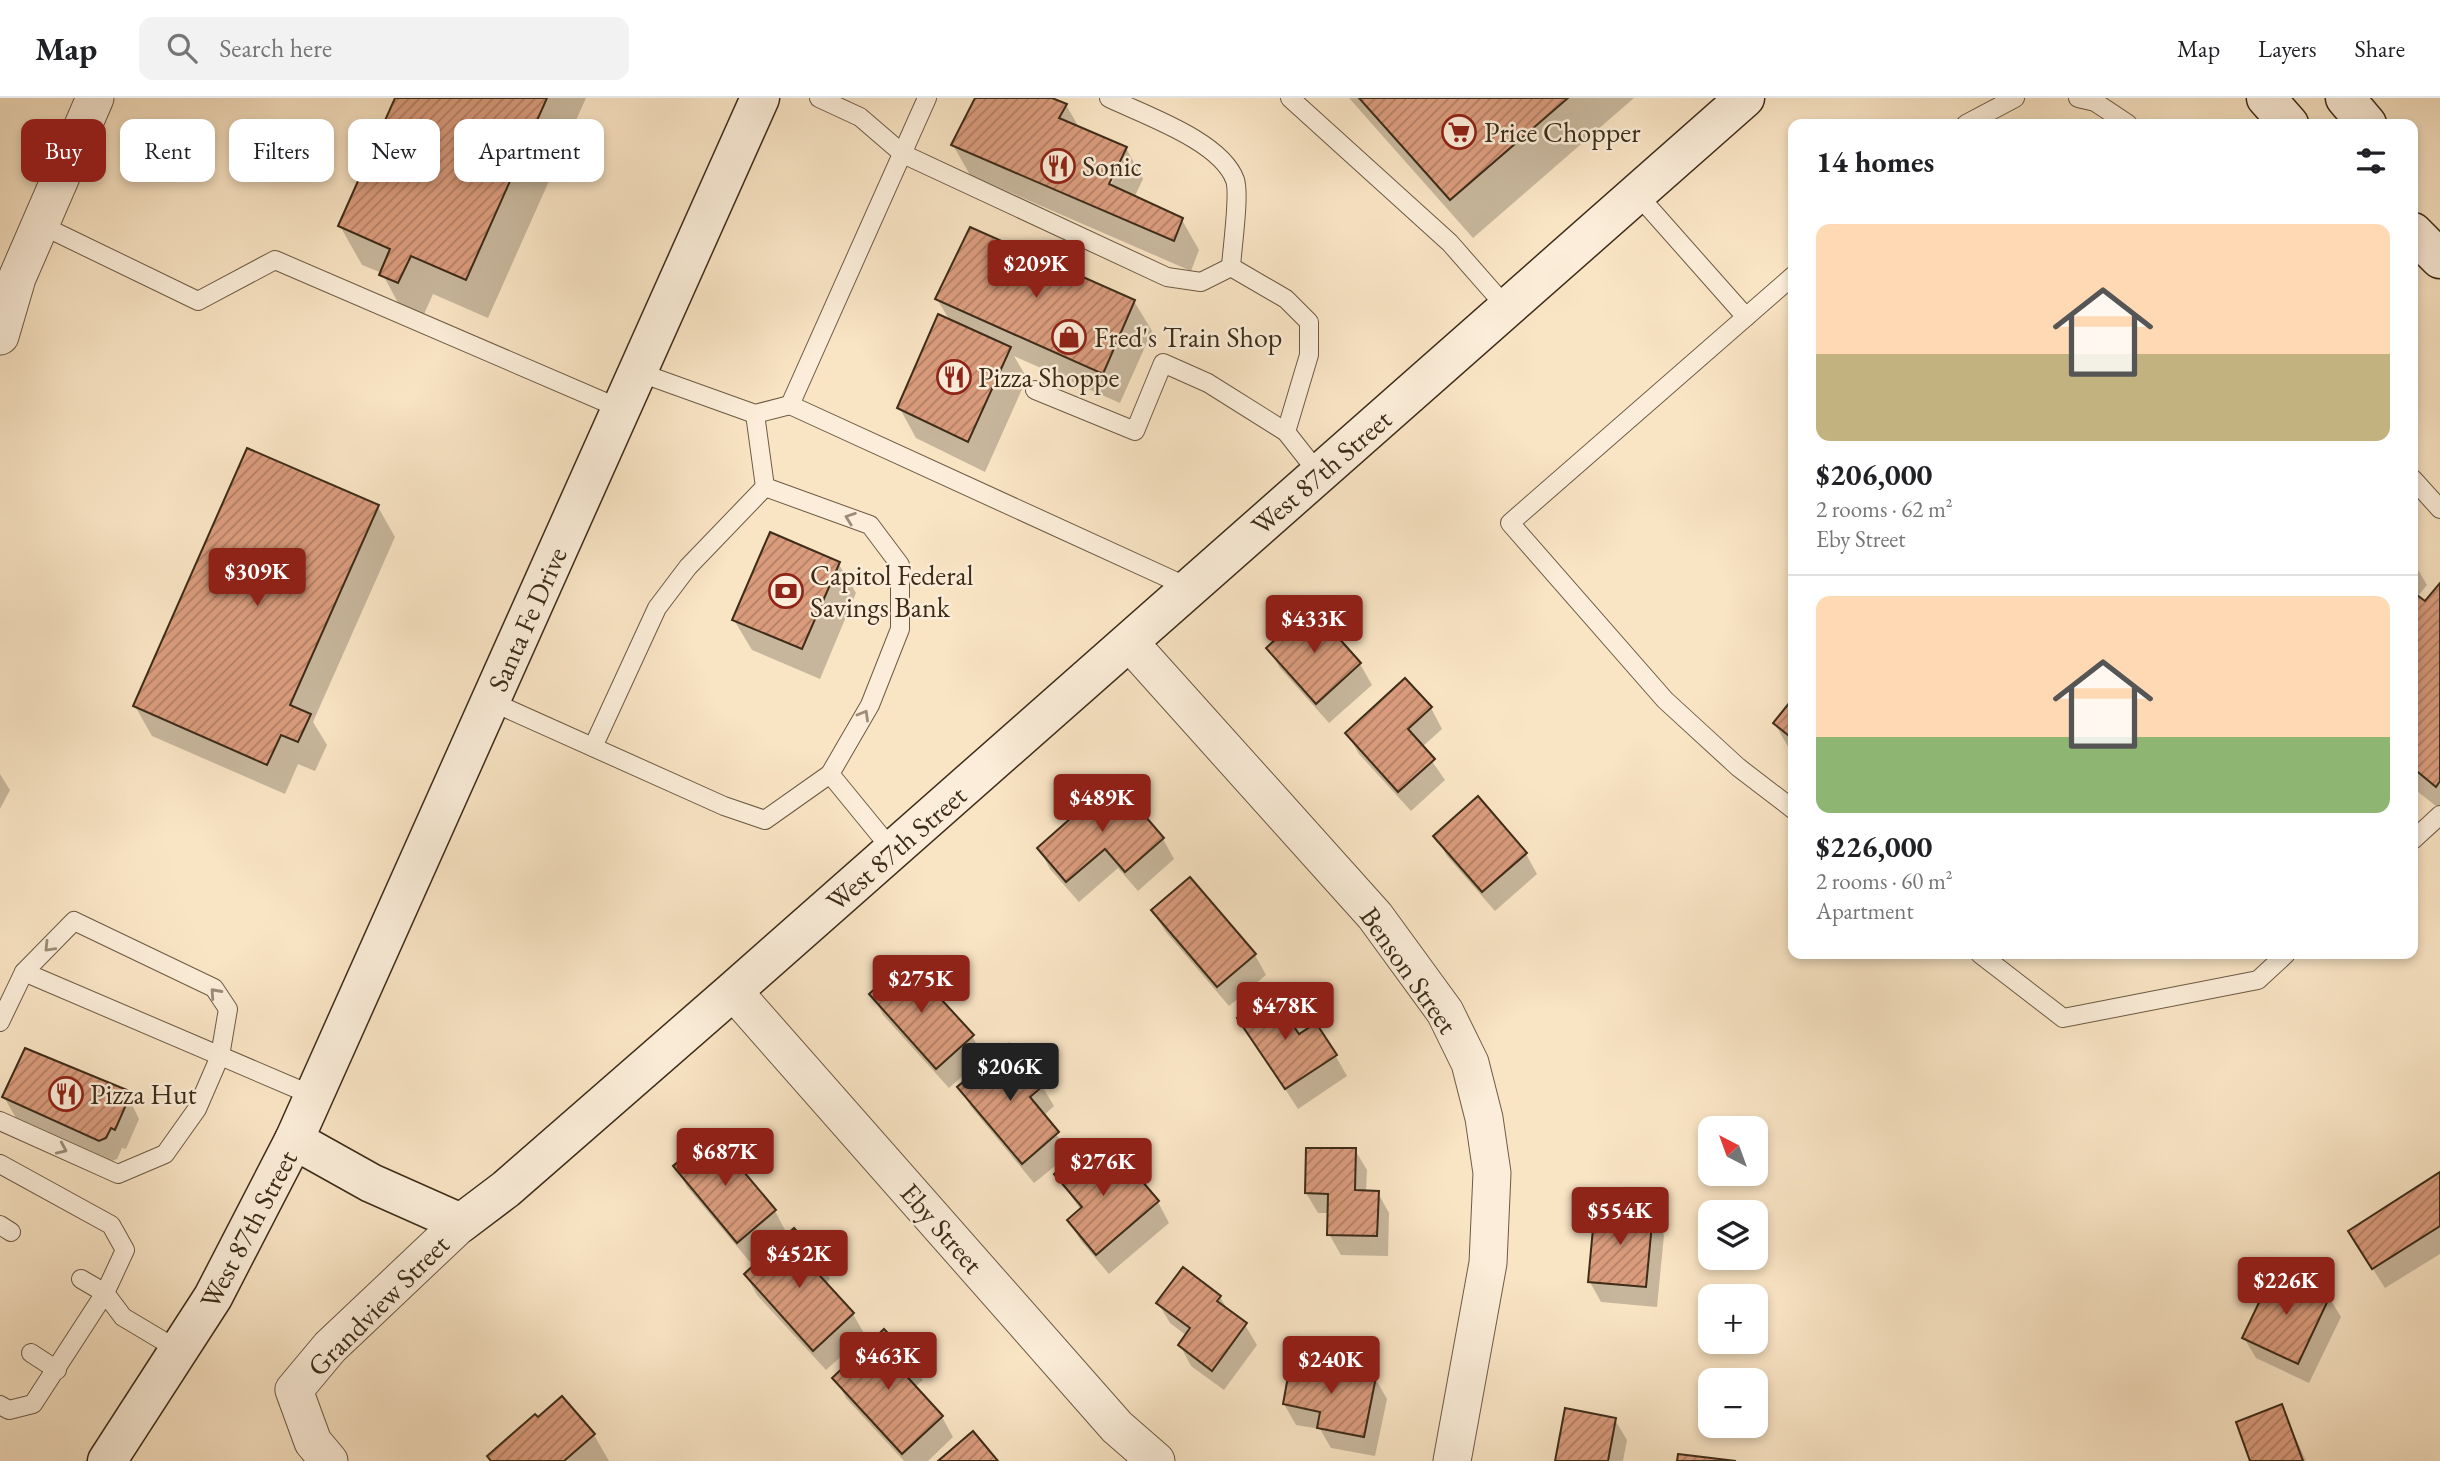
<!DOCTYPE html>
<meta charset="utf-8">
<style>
body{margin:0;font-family:"EB Garamond",serif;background:#f2f2f2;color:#202124;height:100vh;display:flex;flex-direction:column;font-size:26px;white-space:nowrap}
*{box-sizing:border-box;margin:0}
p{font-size:23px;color:#757577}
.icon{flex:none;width:38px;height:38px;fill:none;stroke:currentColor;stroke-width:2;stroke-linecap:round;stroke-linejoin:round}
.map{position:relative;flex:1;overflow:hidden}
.drawer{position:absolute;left:1788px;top:21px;width:630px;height:840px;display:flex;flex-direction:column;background:#fff;border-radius:14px;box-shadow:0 4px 10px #0003}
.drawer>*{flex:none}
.guide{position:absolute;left:21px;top:21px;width:665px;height:63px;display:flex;gap:14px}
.needle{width:46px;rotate:319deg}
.fabs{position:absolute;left:1698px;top:1018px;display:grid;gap:14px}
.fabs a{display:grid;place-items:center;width:70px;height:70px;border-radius:14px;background:#fff;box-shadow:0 4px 10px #0003;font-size:35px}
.price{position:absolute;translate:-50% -60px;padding:0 16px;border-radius:7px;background:#8f2418;color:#fff;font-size:23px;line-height:46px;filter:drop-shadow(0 2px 4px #0008)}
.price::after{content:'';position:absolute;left:50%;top:42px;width:21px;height:16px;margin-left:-10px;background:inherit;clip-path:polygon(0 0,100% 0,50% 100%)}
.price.current{background:#222;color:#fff}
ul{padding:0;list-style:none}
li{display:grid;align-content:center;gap:14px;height:371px;padding:0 28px}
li+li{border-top:2px solid #e0e0e0}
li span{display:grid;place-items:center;height:217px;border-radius:14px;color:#555}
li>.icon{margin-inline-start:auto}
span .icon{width:126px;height:126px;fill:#fffc;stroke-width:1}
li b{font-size:30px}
h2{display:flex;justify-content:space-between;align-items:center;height:84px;padding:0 28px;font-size:30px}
.chip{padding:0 24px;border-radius:14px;background:#fff;box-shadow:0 4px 10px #0003;font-size:24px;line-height:63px}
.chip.current{background:#8f2418;color:#fff}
header{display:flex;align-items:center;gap:42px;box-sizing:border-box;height:98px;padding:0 35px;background:#fff;border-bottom:2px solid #e0e0e0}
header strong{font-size:33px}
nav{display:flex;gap:38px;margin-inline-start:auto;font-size:24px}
.search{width:490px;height:63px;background:#f2f2f2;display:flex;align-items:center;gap:18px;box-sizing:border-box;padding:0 24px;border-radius:14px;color:#757577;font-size:26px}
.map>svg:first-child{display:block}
.shadow{fill:#0003;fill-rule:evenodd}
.building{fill:url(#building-hatch);stroke:#3d2c18;stroke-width:2}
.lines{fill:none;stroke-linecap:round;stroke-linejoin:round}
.lane-casing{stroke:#6c5a43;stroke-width:20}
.street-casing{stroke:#6c5a43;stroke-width:39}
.secondary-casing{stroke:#3d2c18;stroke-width:41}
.lane{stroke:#fbedd9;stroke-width:18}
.street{stroke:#fbedd9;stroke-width:37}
.secondary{stroke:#fbedd9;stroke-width:38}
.oneway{stroke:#9c8c78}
.labels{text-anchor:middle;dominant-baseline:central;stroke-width:5;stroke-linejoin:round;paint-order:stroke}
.poi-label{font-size:28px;fill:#3d2c18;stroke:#fbedd9;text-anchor:start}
.street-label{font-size:28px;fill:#3d2c18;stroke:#fbedd9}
</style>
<header>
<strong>Map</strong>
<div class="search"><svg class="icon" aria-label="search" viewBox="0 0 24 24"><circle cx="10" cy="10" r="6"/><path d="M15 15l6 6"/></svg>Search here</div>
<nav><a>Map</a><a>Layers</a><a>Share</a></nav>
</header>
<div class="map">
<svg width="2440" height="1363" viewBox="0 0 2440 1363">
<defs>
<pattern id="building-hatch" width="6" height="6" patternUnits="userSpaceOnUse" patternTransform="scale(1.75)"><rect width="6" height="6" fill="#da9c7d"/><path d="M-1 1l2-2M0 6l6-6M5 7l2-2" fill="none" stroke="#b27f65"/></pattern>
</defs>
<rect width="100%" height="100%" fill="#f9e4c4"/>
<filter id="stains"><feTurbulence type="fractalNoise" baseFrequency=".00286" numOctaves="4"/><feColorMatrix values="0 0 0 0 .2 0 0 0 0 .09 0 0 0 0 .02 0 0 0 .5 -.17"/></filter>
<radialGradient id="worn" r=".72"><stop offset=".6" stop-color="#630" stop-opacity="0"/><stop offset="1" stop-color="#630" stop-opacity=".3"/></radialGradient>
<g class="shadow">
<path d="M397,0H586L488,220L433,196L421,223L404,216L382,175L362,167L340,128Z"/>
<path d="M977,0H1048L1066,7L1080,31L1126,50L1143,81L1135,98L1182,122L1199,152L1191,173L970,77L953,47ZM1116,67H1120L1107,95L1104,93Z"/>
<path d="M1349,0H1634L1473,140Z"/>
<path d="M937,201L1134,203L1152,233L1120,305L1014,258L1027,280L985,374L916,340L899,309L950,223Z"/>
<path d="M378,409L395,439L313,624L327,647L315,673L298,666L285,696L152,638L135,608Z"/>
<path d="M2413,463L2427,487L2417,499L2425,505L2440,488V711L2413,690Z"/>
<path d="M838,465L856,495L820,581L752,552L734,522Z"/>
<path d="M1311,512L1360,566L1372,587L1329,625L1280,570L1268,550Z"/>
<path d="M1405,582L1431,610L1442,631L1422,649L1445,682L1411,713L1359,656L1347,635Z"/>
<path d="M1794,602V659L1775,626Z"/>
<path d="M0,676L10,692L0,711Z"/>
<path d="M1114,685L1163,741L1174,761L1138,793L1118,770L1079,804L1050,771L1039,750Z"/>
<path d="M1435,738L1526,756L1537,776L1495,813L1447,758Z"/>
<path d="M1153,813L1255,857L1266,877L1229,908L1165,833Z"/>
<path d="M872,896L972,938L984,959L949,990L883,917Z"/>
<path d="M1239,920L1299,938L1335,957L1347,978L1298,1011Z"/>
<path d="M1042,988L1054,1008L1043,1018L1070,1056L1034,1085L971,1009L960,989Z"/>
<path d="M126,994L139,1021L126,1051L122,1050L117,1061L112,1063L16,1020L4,999Z"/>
<path d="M711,1038L775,1113L786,1134L750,1164L687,1089L676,1069Z"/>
<path d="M1355,1052L1367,1072L1366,1094L1378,1095L1389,1115L1388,1158L1341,1157L1329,1136V1115H1318L1306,1095Z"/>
<path d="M1130,1072L1158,1104L1169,1125L1109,1176L1081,1143L1069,1123L1081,1112L1056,1077L1119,1081Z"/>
<path d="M2440,1076V1156L2385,1190L2362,1154Z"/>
<path d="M1652,1116L1664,1137L1657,1209L1601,1204L1590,1184Z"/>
<path d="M819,1160L830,1181L825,1186L853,1216L865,1237L826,1272L757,1197L746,1177Z"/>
<path d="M1220,1199L1229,1214L1245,1227L1257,1247L1224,1292L1191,1268L1180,1247L1187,1238L1170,1225L1158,1205Z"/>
<path d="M2329,1199L2341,1219L2309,1285L2256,1260L2244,1240Z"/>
<path d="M884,1233L911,1262L923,1282L915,1289L942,1319L953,1339L928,1363H904L846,1300L835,1280Z"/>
<path d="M1375,1280L1387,1301L1375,1358L1331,1350L1320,1331L1296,1327L1284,1306Z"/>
<path d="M2282,1309L2306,1363H2252Z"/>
<path d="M1615,1322L1627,1342L1623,1363H1557Z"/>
<path d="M594,1337L609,1363H491Z"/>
</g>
<g class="building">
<path d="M395,0H547L466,182L411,158L398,185L379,177L390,151L338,128Z"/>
<path d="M975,0H1052L1067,6L1059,20L1127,49L1109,86L1183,120L1174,143L951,47Z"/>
<path d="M1359,0H1568L1450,102Z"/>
<path d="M970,129L1135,202L1103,276L935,201Z"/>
<path d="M938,216L1011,249L968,344L897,310Z"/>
<path d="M247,350L379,407L290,607L311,616L298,644L281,637L267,667L133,608Z"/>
<path d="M770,434L840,464L802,551L732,522Z"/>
<path d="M2440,485V683L2436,689L2413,670V494L2425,503Z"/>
<path d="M1311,509L1361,565L1316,606L1266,550Z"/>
<path d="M1405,580L1432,609L1408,631L1435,661L1398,694L1345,635Z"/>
<path d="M1794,599V642L1773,625Z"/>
<path d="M1114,682L1164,740L1125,774L1105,751L1066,784L1037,750Z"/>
<path d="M1478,698L1527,755L1482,794L1433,738Z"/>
<path d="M1190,779L1256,856L1217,889L1151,812Z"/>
<path d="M906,863L974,937L936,971L869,896Z"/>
<path d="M1272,895L1299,936L1316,925L1337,957L1285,991L1237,920Z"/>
<path d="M1009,946L1044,987L1030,999L1059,1034L1022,1066L957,989Z"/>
<path d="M25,950L127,992L129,1000L115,1032L111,1030L106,1040L99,1043L2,999Z"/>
<path d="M712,1036L776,1112L737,1145L673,1068Z"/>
<path d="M1091,1045L1119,1079L1130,1069L1159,1103L1096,1157L1067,1122L1082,1109L1054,1076Z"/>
<path d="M1306,1050H1356L1355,1092L1379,1093L1377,1138L1327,1137L1328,1096L1305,1095Z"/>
<path d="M2440,1074V1128L2372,1171L2348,1133Z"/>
<path d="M1595,1109L1653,1115L1646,1189L1588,1184Z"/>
<path d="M794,1130L820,1159L811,1168L854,1215L813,1253L744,1176Z"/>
<path d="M1183,1169L1221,1198L1217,1203L1247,1225L1212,1273L1178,1247L1190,1230L1156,1205Z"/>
<path d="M2275,1171L2330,1198L2298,1266L2242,1240Z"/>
<path d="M884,1231L912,1261L900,1271L943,1318L902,1356L832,1280Z"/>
<path d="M1291,1262L1376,1279L1364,1339L1317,1330L1320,1314L1283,1306Z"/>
<path d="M562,1298L595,1336L564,1363H491L487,1358L535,1316L538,1319Z"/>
<path d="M2282,1306L2303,1363H2250L2236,1324Z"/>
<path d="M1565,1310L1616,1320L1608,1363H1555Z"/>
<path d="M973,1333L998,1363H938Z"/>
<path d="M1678,1356L1736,1363H1677Z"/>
</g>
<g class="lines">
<g class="lane-casing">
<g id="lane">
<path d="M819,0L860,19L903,56L1167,179L1201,184L1231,169L1286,201L1309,224V257L1286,334"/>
<path d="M927,0L790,307L1190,490"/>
<path d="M1109,0C1144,17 1221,43 1235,82C1240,96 1232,151 1231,169"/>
<path d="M1290,0L1450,145L1507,210"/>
<path d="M2078,0L2095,4L2128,26"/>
<path d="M1966,26L2015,0"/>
<path d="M1637,96L1746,219"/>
<path d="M41,127L198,203L275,162L621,311"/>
<path d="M1794,177L1510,425L1665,602L1738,669L1794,712"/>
<path d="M638,274L755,316L790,307"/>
<path d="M1035,292L1135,333L1163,265L1208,285L1286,334L1319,376"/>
<path d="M755,316L765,389"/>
<path d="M2413,381L2440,411"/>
<path d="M765,389L870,427L900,467V531L870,607L830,676"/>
<path d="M490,603L724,708L765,722L830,676L893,753"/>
<path d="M593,649L657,510L688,469L765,389"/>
<path d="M2413,742L2440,717"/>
<path d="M1980,856L2063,920L2258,882L2286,856"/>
<path d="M24,874L314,998"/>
<path d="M0,924L24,874L74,823L214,890L228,911L220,958L197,1011L165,1056L118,1076L0,1023"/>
<path d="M0,1066L111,1127L125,1152L105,1195L81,1181"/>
<path d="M0,1127L11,1134"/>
<path d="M31,1255L57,1272"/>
<path d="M0,1307L9,1312L33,1306L105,1195L123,1219L180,1253"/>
</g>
</g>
<g class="street-casing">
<g id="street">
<path d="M0,238L17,180L95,0"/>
<path d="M1129,544L1375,818L1445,914L1470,965L1484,1020L1492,1075L1488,1165L1452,1363"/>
<path d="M733,893L1117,1329L1156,1363"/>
<path d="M329,1363L313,1344L294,1292L330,1249L461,1125"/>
</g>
</g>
<g class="secondary-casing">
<g id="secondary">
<path d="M2266,0L2289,26"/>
<path d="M2345,0L2367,26"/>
<path d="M2413,134L2440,161"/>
<path d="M294,1042L371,1085L461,1125L506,1091L733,893L1745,0"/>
<path d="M107,1363L213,1199L294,1042L760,0"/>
</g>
</g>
<use href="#lane" class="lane"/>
<use href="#street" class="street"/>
<use href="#secondary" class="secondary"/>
</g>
<defs><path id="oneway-chevron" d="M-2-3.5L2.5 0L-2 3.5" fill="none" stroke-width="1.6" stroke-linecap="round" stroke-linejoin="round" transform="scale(1.75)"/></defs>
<g class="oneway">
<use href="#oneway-chevron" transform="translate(850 420) rotate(-160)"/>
<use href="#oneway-chevron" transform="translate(864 617) rotate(-60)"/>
<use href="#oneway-chevron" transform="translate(49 849) rotate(134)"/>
<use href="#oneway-chevron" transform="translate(215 895) rotate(-132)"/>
<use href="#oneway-chevron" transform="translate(62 1051) rotate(24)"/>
</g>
<defs>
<g id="supermarket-ring" transform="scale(1.75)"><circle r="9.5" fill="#fbedd9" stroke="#8f2418" stroke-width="1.5"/><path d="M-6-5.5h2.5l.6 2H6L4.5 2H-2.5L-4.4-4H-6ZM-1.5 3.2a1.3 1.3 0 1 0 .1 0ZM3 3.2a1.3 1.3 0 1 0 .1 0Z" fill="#8f2418"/></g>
<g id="restaurant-ring" transform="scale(1.75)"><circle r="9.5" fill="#fbedd9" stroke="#8f2418" stroke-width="1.5"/><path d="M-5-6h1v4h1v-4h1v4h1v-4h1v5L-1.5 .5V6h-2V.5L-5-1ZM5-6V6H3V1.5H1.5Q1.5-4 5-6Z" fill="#8f2418"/></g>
<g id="shop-ring" transform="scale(1.75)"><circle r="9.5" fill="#fbedd9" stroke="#8f2418" stroke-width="1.5"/><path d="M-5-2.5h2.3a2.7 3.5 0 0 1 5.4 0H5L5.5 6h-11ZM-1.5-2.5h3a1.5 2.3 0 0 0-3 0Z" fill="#8f2418"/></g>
<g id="bank-ring" transform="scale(1.75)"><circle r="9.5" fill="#fbedd9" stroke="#8f2418" stroke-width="1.5"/><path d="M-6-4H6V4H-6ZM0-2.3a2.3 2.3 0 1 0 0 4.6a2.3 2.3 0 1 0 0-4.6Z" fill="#8f2418"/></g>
</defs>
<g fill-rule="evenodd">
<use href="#supermarket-ring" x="1459" y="34"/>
<use href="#restaurant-ring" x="1058" y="68"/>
<use href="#shop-ring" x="1069" y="239"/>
<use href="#restaurant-ring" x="954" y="279"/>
<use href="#bank-ring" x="786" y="493"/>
<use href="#restaurant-ring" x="66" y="996"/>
</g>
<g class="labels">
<g class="poi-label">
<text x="1484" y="34">Price Chopper</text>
<text x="1082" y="68">Sonic</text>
<text x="1094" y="239">Fred's Train Shop</text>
<text x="978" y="279">Pizza Shoppe</text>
<text x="810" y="477">Capitol Federal<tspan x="810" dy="32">Savings Bank</tspan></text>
<text x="90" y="996">Pizza Hut</text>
</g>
<g class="street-label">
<text transform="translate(1321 374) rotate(-41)">West 87th Street</text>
<text transform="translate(527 521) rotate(-66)">Santa Fe Drive</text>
<text transform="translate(896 750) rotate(-41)">West 87th Street</text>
<text transform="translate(1409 872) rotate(55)">Benson Street</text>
<text transform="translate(942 1130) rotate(49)">Eby Street</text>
<text transform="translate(248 1131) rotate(-62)">West 87th Street</text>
<text transform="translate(378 1207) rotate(-45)">Grandview Street</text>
</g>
</g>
<rect width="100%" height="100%" filter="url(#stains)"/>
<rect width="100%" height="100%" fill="url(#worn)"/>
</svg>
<div class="fabs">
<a><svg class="needle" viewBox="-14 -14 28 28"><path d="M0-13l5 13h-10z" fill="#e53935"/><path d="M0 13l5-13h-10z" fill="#757577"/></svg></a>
<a><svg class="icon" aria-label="layers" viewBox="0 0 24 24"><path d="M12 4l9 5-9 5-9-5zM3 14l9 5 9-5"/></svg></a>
<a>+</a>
<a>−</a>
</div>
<b class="price" style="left:1036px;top:202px">$209K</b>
<b class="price" style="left:257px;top:510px">$309K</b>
<b class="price" style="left:1314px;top:557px">$433K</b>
<b class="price" style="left:1102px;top:736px">$489K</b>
<b class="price" style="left:921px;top:917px">$275K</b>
<b class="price" style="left:1285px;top:944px">$478K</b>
<b class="price current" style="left:1010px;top:1005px">$206K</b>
<b class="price" style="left:725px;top:1090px">$687K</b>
<b class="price" style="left:1103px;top:1100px">$276K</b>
<b class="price" style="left:1620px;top:1149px">$554K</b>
<b class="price" style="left:799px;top:1192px">$452K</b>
<b class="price" style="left:2286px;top:1219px">$226K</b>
<b class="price" style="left:888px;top:1294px">$463K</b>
<b class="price" style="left:1331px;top:1298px">$240K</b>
<div class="guide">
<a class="chip current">Buy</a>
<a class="chip">Rent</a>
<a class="chip">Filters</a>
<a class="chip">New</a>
<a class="chip">Apartment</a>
</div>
<section class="drawer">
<h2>14 homes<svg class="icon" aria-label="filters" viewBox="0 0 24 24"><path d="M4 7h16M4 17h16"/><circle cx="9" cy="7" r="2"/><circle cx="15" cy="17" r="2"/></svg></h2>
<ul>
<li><span style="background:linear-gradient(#ffd9b3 60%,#c2b280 0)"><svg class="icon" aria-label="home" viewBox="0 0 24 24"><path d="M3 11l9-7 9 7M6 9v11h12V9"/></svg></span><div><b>$206,000</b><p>2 rooms · 62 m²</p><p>Eby Street</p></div></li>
<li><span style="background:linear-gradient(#ffd9b3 65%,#8fb573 0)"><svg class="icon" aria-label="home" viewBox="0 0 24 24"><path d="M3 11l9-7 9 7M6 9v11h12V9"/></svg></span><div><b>$226,000</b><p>2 rooms · 60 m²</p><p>Apartment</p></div></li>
</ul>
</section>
</div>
